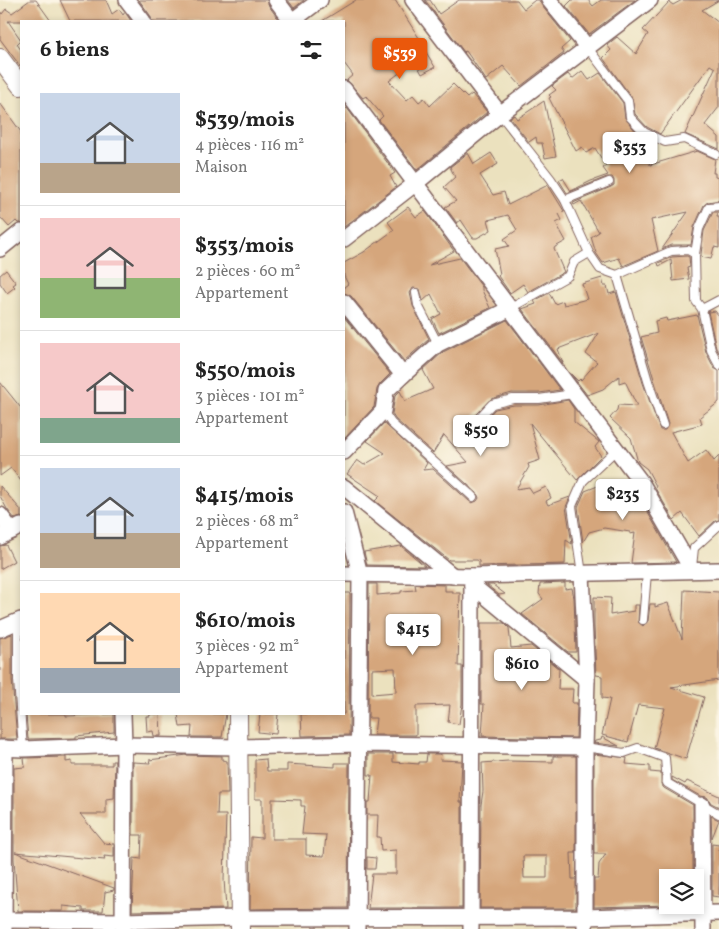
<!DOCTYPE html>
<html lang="fr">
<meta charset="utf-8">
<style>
body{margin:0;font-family:Vollkorn,serif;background:#f6f6f6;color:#222;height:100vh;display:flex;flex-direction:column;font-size:19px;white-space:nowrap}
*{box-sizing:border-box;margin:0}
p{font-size:16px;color:#767676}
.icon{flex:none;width:28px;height:28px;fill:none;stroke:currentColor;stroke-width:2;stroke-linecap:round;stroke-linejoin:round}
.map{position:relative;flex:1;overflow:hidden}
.panel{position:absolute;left:20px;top:20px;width:325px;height:695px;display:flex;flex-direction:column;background:#fff;border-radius:0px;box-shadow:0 2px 8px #0003}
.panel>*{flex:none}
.tools{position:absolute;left:659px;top:869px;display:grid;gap:10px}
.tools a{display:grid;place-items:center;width:45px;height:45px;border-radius:0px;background:#fff;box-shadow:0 2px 8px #0003;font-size:25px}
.price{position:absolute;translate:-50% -42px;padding:0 11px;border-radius:5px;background:#fff;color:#222;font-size:16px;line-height:32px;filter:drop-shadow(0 1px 2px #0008)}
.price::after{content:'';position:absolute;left:50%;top:30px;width:15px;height:11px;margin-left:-8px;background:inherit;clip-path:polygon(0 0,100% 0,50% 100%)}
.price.on{background:#ea580c;color:#fff}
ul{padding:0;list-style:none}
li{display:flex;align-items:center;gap:15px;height:125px;padding:0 20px}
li+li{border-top:1px solid #e0e0e0}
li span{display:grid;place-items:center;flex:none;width:140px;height:100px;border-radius:0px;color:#555}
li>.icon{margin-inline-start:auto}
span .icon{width:60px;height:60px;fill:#fffc;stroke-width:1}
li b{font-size:21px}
h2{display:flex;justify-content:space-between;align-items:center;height:60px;padding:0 20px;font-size:21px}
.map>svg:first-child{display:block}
.building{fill:#d5a67c;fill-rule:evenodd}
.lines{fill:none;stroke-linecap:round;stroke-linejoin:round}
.service-casing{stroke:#82635e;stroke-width:10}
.minor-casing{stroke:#82635e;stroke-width:18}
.tertiary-casing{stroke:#82635e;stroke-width:20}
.service{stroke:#fff;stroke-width:8}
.minor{stroke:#fff;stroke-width:15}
.tertiary{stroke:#fff;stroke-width:18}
</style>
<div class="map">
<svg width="719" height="929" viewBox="0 0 719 929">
<rect width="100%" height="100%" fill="#fcf5e5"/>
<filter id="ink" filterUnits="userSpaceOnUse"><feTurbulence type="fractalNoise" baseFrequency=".02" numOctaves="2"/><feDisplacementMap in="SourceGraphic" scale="10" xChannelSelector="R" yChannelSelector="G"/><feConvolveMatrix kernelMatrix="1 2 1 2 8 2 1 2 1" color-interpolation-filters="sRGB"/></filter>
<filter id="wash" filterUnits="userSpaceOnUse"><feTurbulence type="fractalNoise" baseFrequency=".0096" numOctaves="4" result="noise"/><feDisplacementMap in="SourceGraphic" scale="20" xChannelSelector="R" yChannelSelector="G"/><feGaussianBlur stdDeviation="1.12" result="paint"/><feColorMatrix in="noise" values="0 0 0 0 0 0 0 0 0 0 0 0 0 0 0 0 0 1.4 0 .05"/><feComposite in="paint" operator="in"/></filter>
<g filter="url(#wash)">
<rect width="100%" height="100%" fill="#ebe1be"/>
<g id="blocks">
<g class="building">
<path d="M30,0H36L51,21H8L21,40L17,44L21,50V67L0,39V11L2,14L6,9L12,13Z"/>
<path d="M60,0H106L112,14L119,9L123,15L125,12L131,21H70Z"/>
<path d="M139,0H267L269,6L279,20L277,21H152L150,15Z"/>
<path d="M288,0H304L294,8Z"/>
<path d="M356,0H395L419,38L418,39L435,67L422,74L415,61L389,81L407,100L413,95L419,102L424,98L430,106L453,84L467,98L472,94L487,112L417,170L379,120L383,116L366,96L363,98L347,80L353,75L344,63V21H322Z"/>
<path d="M425,0H430L439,14L459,0H517L524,9L535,0H539L542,6L570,41L561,49L564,53L521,86L503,66L486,80L466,51L464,52Z"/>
<path d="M572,0H588L593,6L601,0H635L589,34L566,6Z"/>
<path d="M682,0H719L702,10L719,23V107L705,125L719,137V149L685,134L715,68L710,65L660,134L647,127L635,114L632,98L603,58L611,50L607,45L617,37L636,54L648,34L643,30L669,2L673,5Z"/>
<path d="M582,71L589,80L600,73L623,103L625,118L637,133L650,165L697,151L715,159L713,173H715V177L719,178V200L708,202L704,205L694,227L691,245H671L662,249L688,212L651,220L658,251L623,266L619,258L603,263L596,253L591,237L599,232L581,201L574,205L573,203L611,187L614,185V180L612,177H607L567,193L559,180L563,178L571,191L591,181L608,175L603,168L606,166L595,148L586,153L582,147L576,151L549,98L551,97L549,95L556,90L552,86L568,74L572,79Z"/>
<path d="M544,101L556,156L545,158L542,143H537L536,137L529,142L510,118L514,115L517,119Z"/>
<path d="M0,103L21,132V223H18L16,221L9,227L0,217Z"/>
<path d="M347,108L395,173L390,176L396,187L344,227V110Z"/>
<path d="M468,153L474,164L491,153L498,164L480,175L493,195L504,192L508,205L548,185L564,211L559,214L562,220L556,223L566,241L555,247L554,249L564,272L528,292L523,284L510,293L498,276L500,274L495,249L509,246L504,239L517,230L508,215L488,220L491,230L477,238H473L461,220L457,223L445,207L456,201L444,187L455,177L450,167Z"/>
<path d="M408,207L416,217L425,211L454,251L429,265L460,258L482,287V290L490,308L439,333L432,319L441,314L431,294L423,301L420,289L413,288L410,293L413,306L429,339L404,361L351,296L344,293V287L348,284L344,276V263L364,252L394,230L388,222Z"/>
<path d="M713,212H718L717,217H719V248L714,247L711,259L701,257V254L704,231Z"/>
<path d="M687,256L689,257L690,267L687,268L689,279L673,281L671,260L659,266L658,263L672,257Z"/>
<path d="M6,270L16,283L13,285L15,287L7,293L0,283V275Z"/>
<path d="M602,278L604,286H607L609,294L616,292L643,383L660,430H665L668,424L641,337L657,333L655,321L666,318L667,321L697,315L706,352L714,368L719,371V402L700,417L702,424L671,432L688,463L706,450L714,461L719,456V520L715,521L699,536L682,513L674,520L655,488L656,486L647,469L638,462L631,438L610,418L617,410L618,405L637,406L625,381L619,383V376L603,389L587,395L571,374L578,381L580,379L581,380L597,362L586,354L599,333L558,349L563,363L522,309L536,304L534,301L549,293L555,304L563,301L564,305L587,299L582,284Z"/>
<path d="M715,311L719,316V353L716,348L708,312Z"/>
<path d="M344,317L390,374L380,384L377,389L374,407L344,439Z"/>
<path d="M507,320L560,390L539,393H512L491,399L473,417V424L476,426L481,424L495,409L514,405H539L568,400L574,409V422L599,442L595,447L601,456L577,480L530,423L540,460L528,464L529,467L516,489L529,487L533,493L546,487L551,498L546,501L548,505L570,497L566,507L572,544L566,540L565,564L479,566V561L477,560H449L375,501L380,496L347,474L357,460L364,465L385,453L367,441L384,423L427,463L423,470L433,469L469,501L472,503L477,501L479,498L477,493L447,466L468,462L444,435L433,453L395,419L392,414L395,396L400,391L405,401L433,389L423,370L443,352Z"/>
<path d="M0,382L21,408V481L11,468L0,476Z"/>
<path d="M608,482L609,485L620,482L621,484L627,482L633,495L636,493L640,499L676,562L631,563L635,533L630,534V532L604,528L589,532L583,542L578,507L585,491Z"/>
<path d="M0,486L21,510V517L15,519L7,509L0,496Z"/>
<path d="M6,545L14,561L0,569V546Z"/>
<path d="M401,546L425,566L367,565L364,552Z"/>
<path d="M565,583V589L572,588L574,598L576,652H568L522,614L543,599L539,594L540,584Z"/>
<path d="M369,584H377V595L401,593V591L416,590L415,584L445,585V591H453V593H460L458,666H462V704L459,724L448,722L450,705L416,706V735H374L376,718H368ZM395,668L396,692L372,694V669Z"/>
<path d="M487,585H493L505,594L499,595Z"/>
<path d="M684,590L719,592V680L671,687L704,697L686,759L654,748L665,708L638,705L628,742L602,735L610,699L602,698V676L596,675L594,626V597L611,598L610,615L634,611V605H639L638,622L643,626L648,621L650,604H655V607L668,603L682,639Z"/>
<path d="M344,593H350L349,735L302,736L301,714H344Z"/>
<path d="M481,623H504L509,628L511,648L531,646L559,669L558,689H573L572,703H577L576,738L482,736L484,704H481Z"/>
<path d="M12,634V680L17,739H0V638Z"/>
<path d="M26,714H66V716L114,714V732L76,736V738L28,739Z"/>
<path d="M150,714H160L161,736H154L153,731L147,732L146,716H150Z"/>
<path d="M178,714H226L222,737H191L192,726L180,727Z"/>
<path d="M260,714H278L276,734L258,732Z"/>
<path d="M602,737L619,746L594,743L595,741L601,740Z"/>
<path d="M368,754H393V762L419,764V762H426L427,754H441L440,760L462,761L460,802H462V908H368L372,874H396V850L381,851L380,837H377L378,815H367V802H370L372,775H368Z"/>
<path d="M594,754L627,758L626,764L650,766V772L661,773V784L664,788L693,805V878H668V905L594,907V879H598L599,864L606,854H594Z"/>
<path d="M187,755L222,756V760L227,761L228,794H218L217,815H226L224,879L226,909L132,911L134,858L141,859L142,835H133V762L150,763L149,760Z"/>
<path d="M553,756H576V853H571L572,879H576V908H480L481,805L483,791L482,763L508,761L553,762ZM523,856H547V878H524Z"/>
<path d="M66,757V762L72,761V765H112V761H115L114,798L106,799V814H80L104,843L114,844V857L104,856L105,860L15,852L114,888V890L105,892L103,911H83V908L63,906V911H18L14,859V768L25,767L24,758Z"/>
<path d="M266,759L267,771H287V764L335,767V763H349L348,908L250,909L251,837L262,838V799H255V760ZM272,799L301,800V806H305L302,834L326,835L324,856L306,855V839H272Z"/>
<path d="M672,777L685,784L687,781L719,796V807L711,803L707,797L700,796L672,780Z"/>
<path d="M711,816L719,820L712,838Z"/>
<path d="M712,844L719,845V897L712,896Z"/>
<path d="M367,857L376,858L375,869H367Z"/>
</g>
</g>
</g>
<g filter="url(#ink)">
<use href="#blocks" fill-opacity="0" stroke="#82635e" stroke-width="1"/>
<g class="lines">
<g class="service-casing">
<g id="service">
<path d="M588,48L628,101L630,117L644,132L665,142L684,139L716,154"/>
<path d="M500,114L551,179L565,200L589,253L600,269L617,275L671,251L688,250L695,254"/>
<path d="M565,200L609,182"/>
<path d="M719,206L709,207L699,229L695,254L696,301L702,309L711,350L719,365"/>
<path d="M617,275L648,381L663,425"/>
<path d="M416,293L418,305L438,344"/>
<path d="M509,309L568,276L574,262L589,253"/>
<path d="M702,309L719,300"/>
<path d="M383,411L391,423L473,497"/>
<path d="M477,420L492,404L513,399H539L573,394"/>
<path d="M692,567L694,548L719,525"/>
<path d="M582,574L572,506L583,481L616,450"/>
<path d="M643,620L647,573"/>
<path d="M18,622V680L23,749"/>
<path d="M585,747L624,753L638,748L665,758L667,783L719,814"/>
</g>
</g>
<g class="minor-casing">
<g id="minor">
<path d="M127,0L143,21"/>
<path d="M276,0L292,21"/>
<path d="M413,0L500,114"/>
<path d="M549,0L588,48"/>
<path d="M292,21L320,0"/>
<path d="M344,89L641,482L692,570"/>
<path d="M344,239L416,183L500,114L650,0"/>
<path d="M0,249L21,232"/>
<path d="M344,302L403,375"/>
<path d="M344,452L383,411L386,391L403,375L438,344L509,309"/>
<path d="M344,487L453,576"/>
<path d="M344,512L360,574L357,929"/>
<path d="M0,515L12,531"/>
<path d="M0,537L21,526"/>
<path d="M344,574L472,576L719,570"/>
<path d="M582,574L587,680L585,747V929"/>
<path d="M472,585L587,680"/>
<path d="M0,629L21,620"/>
<path d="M123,714L124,745L123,929"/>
<path d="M0,748L23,749L124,745L238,747L358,744L585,747"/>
<path d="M702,805L703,929"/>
<path d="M0,920L123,921L240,918L585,917L719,913"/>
<path d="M4,929L5,748"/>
<path d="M471,929L472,576"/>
</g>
</g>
<g class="tertiary-casing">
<g id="tertiary">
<path d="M0,58L21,86"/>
<path d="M238,714L240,929"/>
</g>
</g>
<use href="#service" class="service"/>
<use href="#minor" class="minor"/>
<use href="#tertiary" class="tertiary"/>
</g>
</g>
</svg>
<div class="tools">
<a><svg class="icon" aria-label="layers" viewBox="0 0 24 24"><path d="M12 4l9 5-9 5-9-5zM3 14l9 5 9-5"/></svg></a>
</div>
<b class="price on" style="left:400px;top:80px">$539</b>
<b class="price" style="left:630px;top:174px">$353</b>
<b class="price" style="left:481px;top:457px">$550</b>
<b class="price" style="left:623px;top:521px">$235</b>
<b class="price" style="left:413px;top:656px">$415</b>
<b class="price" style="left:522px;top:691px">$610</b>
<section class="panel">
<h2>6 biens<svg class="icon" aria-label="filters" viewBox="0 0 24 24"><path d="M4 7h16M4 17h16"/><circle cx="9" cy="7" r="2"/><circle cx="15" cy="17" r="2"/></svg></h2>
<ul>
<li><span style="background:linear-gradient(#c9d6e8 70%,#b9a48a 0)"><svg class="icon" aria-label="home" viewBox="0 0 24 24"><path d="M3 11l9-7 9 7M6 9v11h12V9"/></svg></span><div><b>$539/mois</b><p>4 pièces · 116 m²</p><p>Maison</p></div></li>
<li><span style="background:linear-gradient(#f6c9c9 60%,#8fb573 0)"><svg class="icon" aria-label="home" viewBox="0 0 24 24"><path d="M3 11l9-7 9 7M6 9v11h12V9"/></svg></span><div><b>$353/mois</b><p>2 pièces · 60 m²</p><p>Appartement</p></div></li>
<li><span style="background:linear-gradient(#f6c9c9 75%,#7fa58c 0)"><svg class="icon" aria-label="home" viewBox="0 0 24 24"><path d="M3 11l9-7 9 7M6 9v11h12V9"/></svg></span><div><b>$550/mois</b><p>3 pièces · 101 m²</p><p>Appartement</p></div></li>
<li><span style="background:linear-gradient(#c9d6e8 65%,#b9a48a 0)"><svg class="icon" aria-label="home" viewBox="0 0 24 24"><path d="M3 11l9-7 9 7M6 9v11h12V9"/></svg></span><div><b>$415/mois</b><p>2 pièces · 68 m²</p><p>Appartement</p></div></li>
<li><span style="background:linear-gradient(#ffd9b3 75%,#9aa5b1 0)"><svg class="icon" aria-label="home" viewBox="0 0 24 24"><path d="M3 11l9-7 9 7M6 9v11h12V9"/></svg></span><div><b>$610/mois</b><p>3 pièces · 92 m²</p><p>Appartement</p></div></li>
</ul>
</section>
</div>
